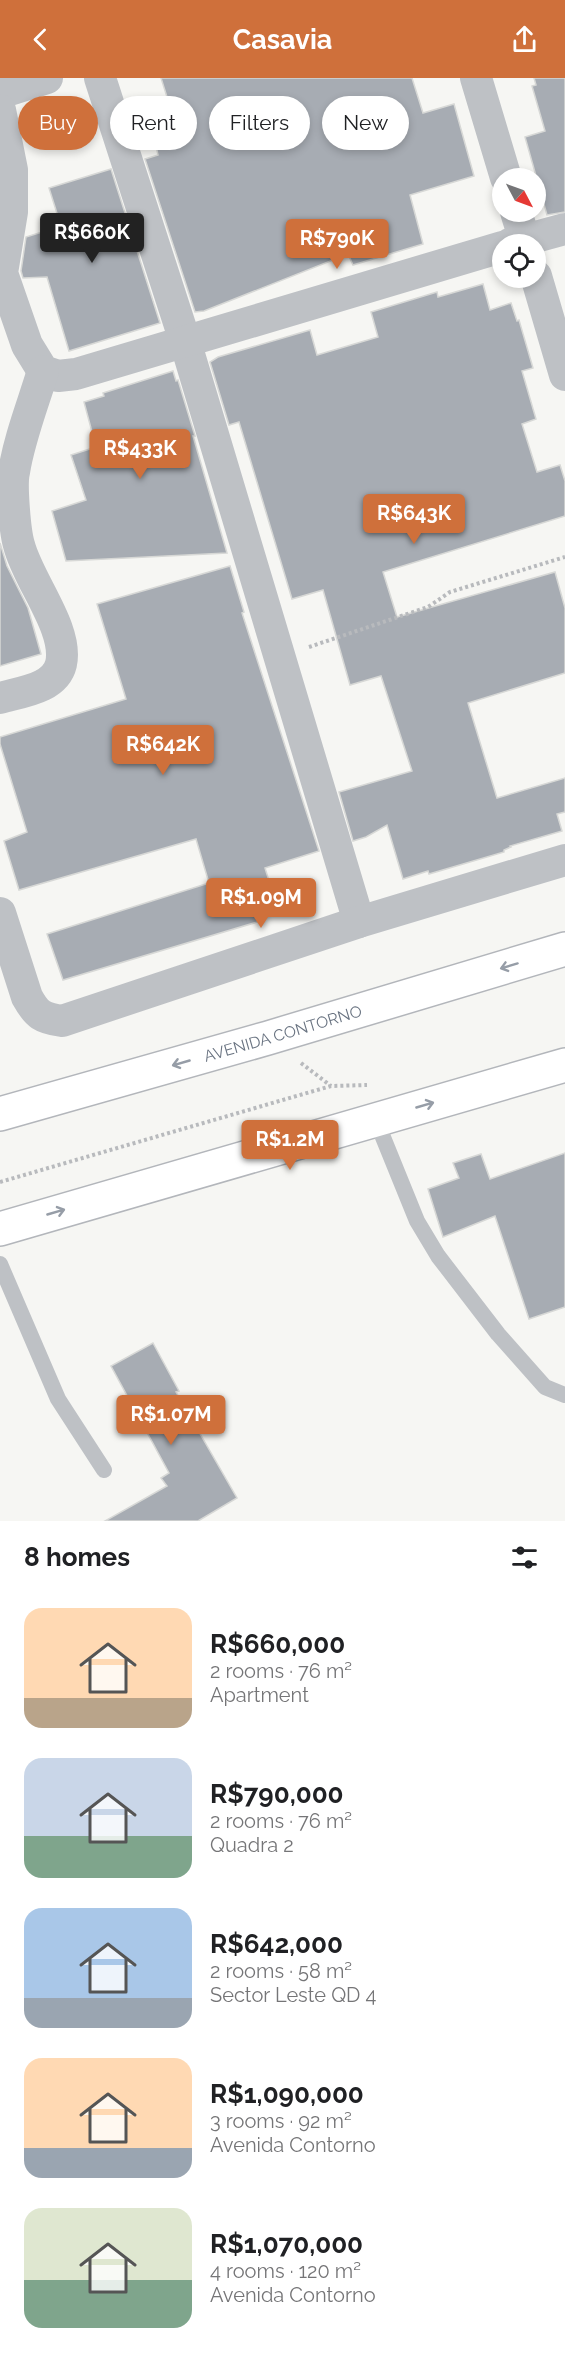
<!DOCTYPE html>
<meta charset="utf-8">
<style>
body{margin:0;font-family:Raleway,sans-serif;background:#f6f6f6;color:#202124;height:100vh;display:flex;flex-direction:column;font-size:22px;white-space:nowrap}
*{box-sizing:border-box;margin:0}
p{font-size:20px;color:#757577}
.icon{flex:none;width:33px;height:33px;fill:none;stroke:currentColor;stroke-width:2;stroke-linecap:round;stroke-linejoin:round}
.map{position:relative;height:1443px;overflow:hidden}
.side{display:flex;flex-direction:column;background:#fff;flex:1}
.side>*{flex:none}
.hud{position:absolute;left:18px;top:18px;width:530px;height:54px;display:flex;gap:12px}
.needle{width:39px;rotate:131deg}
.buttons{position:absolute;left:492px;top:90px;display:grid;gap:12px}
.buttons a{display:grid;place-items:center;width:54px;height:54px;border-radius:50%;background:#fff;box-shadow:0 3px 9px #0003;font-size:30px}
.price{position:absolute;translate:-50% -51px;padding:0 14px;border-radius:6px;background:#cf703b;color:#fff;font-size:20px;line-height:39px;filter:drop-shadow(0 2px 3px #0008)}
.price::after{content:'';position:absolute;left:50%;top:36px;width:18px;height:14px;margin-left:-9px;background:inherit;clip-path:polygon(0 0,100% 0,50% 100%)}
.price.current{background:#222;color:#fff}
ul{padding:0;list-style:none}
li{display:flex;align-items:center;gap:18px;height:150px;padding:0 24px}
li span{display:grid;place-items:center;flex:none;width:168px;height:120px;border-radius:18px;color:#555}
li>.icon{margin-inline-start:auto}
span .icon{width:72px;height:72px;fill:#fffc;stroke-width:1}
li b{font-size:26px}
h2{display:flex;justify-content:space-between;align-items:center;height:72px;padding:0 24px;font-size:26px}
.chip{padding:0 21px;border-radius:27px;background:#fff;box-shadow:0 3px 9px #0003;font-size:21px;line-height:54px}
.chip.current{background:#cf703b;color:#fff}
header{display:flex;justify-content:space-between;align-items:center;height:78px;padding:0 24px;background:#cf703b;color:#fff;font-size:27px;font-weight:700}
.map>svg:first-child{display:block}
.building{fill:#a7acb3;stroke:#d7d8d6;stroke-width:1.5}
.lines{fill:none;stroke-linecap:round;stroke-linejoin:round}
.secondary-casing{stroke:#b3b6bb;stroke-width:36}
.path{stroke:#b8babd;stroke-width:4;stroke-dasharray:3 3;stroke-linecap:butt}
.service{stroke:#bec1c5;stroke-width:16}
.minor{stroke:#bec1c5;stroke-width:32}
.secondary{stroke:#fff;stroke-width:33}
.oneway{stroke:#969da7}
.labels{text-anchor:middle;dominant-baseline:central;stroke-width:6;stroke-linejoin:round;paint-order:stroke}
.street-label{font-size:16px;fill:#697381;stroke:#fff}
</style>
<header><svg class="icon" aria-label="back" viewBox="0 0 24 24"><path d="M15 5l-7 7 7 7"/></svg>Casavia<svg class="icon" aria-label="share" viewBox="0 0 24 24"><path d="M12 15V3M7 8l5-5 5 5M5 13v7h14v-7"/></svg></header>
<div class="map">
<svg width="565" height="1443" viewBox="0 0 565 1443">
<rect width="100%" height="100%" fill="#f6f6f3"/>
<g class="building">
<path d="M161,0H412L423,35L454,26L474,98L410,117L423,166L353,187L348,176L204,233L195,234L145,81L158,77L156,68L180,60Z"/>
<path d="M534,0H565V134L547,137L525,59L545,53L532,8L536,7Z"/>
<path d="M111,91L160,245L69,273L47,199L23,200L21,193L26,159L61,148L49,110Z"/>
<path d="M483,206L490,232L511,225L517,243L519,242L533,290L522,293L536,341L522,346L537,394L560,387L565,403V438L383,494L397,539L555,494L565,530V595L468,625L497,720L565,700V734L557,736L562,753L510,768L511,769L504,772V774L429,796L428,793L403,801L387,747L366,759L353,763L339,714L412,693L381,598L350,607L323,512L292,521L239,344L229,347L210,284L218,279L310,252L317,277L378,259L371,234L437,214L438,219Z"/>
<path d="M173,293L176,303L178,302L195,358H193L227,475L66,483L52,433L86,422L71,377L96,369L84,324L104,318L103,315Z"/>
<path d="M0,465L7,488L28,530L41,576L0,588Z"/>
<path d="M230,488L244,534L242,535L319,773L265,790L270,806L256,810L264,836V842L63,902L47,856L209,805L196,761L19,812L4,763L27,754L0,666V659L126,621L97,526Z"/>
<path d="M565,1075V1229L529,1241L495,1138L443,1159L428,1111L459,1100L453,1085L481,1076L490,1101Z"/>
<path d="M153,1265L179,1313L176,1314L237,1420L198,1443H105L167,1408L161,1400L169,1395L111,1288Z"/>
</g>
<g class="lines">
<g class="secondary-casing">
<g id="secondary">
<path id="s1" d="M0,1036L268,960L565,871"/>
<path d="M0,1151L565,987"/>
</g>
</g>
<g class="path">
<path d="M309,569L428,529L450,514L565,479"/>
<path d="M301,985L331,1008"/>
<path d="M0,1104L331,1008L367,1007"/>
</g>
<g class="service">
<path d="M376,1042L417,1143L438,1178L498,1256L545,1309L565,1317"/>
<path d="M0,1186L58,1321L104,1392"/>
</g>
<g class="minor">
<path d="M100,0L185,263L359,844"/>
<path d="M476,0L506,100"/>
<path d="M0,15L47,0"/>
<path d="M0,32L12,92V134L2,195L27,267L43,293L58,298L76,296L502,169"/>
<path d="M516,134L526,166"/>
<path d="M510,166L565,151"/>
<path d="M536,198L565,297"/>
<path d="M0,620C20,614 55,611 61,586C69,551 28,503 19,467C15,454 11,407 14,394C19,361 33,326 43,293"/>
<path d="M0,835L27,919C37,937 42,940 62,943L359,844L565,782"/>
</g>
<use href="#secondary" class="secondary"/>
</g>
<defs><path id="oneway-shaft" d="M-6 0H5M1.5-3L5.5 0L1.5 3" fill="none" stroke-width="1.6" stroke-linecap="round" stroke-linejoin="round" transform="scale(1.5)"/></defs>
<g class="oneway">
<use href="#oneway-shaft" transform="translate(509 888) rotate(163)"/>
<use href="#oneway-shaft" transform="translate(181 985) rotate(164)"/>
<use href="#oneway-shaft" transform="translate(425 1027) rotate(-16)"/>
<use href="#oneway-shaft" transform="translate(56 1134) rotate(-16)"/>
</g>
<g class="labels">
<g class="street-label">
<text stroke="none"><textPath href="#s1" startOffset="294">AVENIDA CONTORNO</textPath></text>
</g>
</g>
</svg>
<div class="buttons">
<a><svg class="needle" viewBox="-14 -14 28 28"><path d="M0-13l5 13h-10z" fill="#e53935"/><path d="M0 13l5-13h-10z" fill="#757577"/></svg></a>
<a><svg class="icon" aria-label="locate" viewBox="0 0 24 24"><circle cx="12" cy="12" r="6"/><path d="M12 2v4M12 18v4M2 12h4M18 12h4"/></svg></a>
</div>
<b class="price current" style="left:92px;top:186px">R$660K</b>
<b class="price" style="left:337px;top:192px">R$790K</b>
<b class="price" style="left:140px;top:402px">R$433K</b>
<b class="price" style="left:414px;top:467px">R$643K</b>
<b class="price" style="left:163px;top:698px">R$642K</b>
<b class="price" style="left:261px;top:851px">R$1.09M</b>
<b class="price" style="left:290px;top:1093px">R$1.2M</b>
<b class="price" style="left:171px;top:1368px">R$1.07M</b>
<div class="hud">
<a class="chip current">Buy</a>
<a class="chip">Rent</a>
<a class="chip">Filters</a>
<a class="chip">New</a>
</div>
</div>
<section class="side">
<h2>8 homes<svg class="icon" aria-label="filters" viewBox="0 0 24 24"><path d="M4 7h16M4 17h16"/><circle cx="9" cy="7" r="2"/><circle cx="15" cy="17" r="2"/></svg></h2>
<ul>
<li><span style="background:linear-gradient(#ffd9b3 75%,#b9a48a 0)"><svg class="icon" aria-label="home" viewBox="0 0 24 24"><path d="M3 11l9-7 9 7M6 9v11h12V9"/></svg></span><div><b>R$660,000</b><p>2 rooms · 76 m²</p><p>Apartment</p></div></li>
<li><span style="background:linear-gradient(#c9d6e8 65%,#7fa58c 0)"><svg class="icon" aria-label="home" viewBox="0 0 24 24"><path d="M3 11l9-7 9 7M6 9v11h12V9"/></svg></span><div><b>R$790,000</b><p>2 rooms · 76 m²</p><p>Quadra 2</p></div></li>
<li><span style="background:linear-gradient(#a9c7e8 75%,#9aa5b1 0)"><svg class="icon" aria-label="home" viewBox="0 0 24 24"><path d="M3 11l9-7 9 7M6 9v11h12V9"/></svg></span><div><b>R$642,000</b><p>2 rooms · 58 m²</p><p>Sector Leste QD 4</p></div></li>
<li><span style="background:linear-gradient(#ffd9b3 75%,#9aa5b1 0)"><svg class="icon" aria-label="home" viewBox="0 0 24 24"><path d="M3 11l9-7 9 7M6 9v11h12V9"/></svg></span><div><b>R$1,090,000</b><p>3 rooms · 92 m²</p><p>Avenida Contorno</p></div></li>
<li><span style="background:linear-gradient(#dfe7d0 60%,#7fa58c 0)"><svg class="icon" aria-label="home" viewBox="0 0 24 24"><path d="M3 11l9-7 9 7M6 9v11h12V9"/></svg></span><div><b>R$1,070,000</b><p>4 rooms · 120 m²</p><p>Avenida Contorno</p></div></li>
</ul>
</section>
